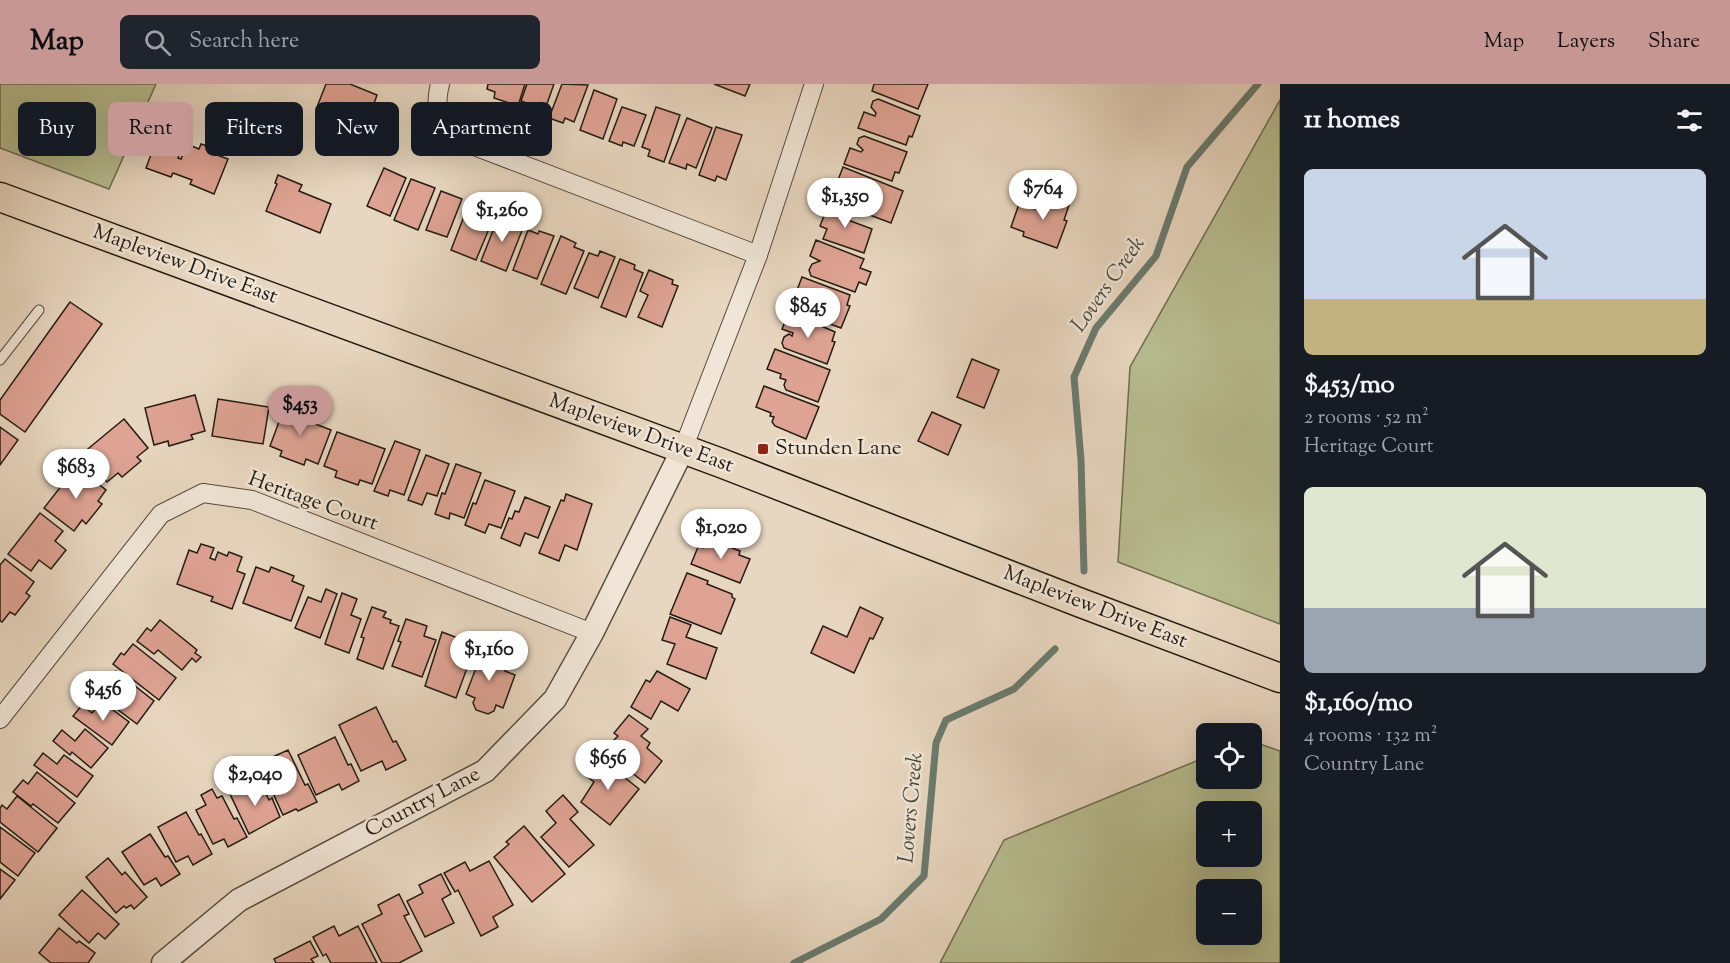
<!DOCTYPE html>
<meta charset="utf-8">
<style>
body{margin:0;font-family:"Sorts Mill Goudy",serif;background:#20242c;color:#f1f3f6;height:100vh;display:flex;flex-direction:column;font-size:22px;white-space:nowrap}
*{box-sizing:border-box;margin:0}
p{font-size:20px;color:#9ea1a6}
.icon{flex:none;width:33px;height:33px;fill:none;stroke:currentColor;stroke-width:2;stroke-linecap:round;stroke-linejoin:round}
.map{position:relative;flex:1;overflow:hidden}
.drawer{display:flex;flex-direction:column;background:#171b24;width:450px}
.drawer>*{flex:none}
.banner{position:absolute;left:18px;top:18px;width:570px;height:54px;display:flex;gap:12px}
.buttons{position:absolute;left:1196px;top:639px;display:grid;gap:12px}
.buttons a{display:grid;place-items:center;width:66px;height:66px;border-radius:9px;background:#171b24;box-shadow:0 6px 24px #0002;font-size:30px}
.price{position:absolute;translate:-50% -51px;padding:0 14px;border-radius:21px;background:#fff;color:#222;font-size:20px;line-height:39px;filter:drop-shadow(0 2px 3px #0008)}
.price::after{content:'';position:absolute;left:50%;top:36px;width:18px;height:14px;margin-left:-9px;background:inherit;clip-path:polygon(0 0,100% 0,50% 100%)}
.price.current{background:#c59692;color:#111}
ul{padding:0;list-style:none}
li{display:grid;align-content:center;gap:12px;height:318px;padding:0 24px}
li span{display:grid;place-items:center;height:186px;border-radius:9px;color:#555}
li>.icon{margin-inline-start:auto}
span .icon{width:108px;height:108px;fill:#fffc;stroke-width:1}
li b{font-size:26px}
h2{display:flex;justify-content:space-between;align-items:center;height:72px;padding:0 24px;font-size:26px}
.tag{padding:0 21px;border-radius:9px;background:#171b24;box-shadow:0 6px 24px #0002;font-size:21px;line-height:54px}
.tag.current{background:#c59692;color:#111}
header{display:flex;align-items:center;gap:36px;box-sizing:border-box;height:84px;padding:0 30px;background:#c59692;color:#111}
header strong{font-size:28px}
nav{display:flex;gap:33px;margin-inline-start:auto;font-size:21px}
.search{width:420px;height:54px;background:#20242c;display:flex;align-items:center;gap:15px;box-sizing:border-box;padding:0 21px;border-radius:9px;color:#9ea1a6;font-size:22px}
main{display:flex;flex:1;min-height:0}
.map>svg:first-child{display:block}
.green{fill:#b8be91;stroke:#6e6d52;stroke-width:1.5;fill-rule:evenodd}
.lines{fill:none;stroke-linecap:round;stroke-linejoin:round}
.stream{stroke:#6a7b6f;stroke-width:7}
.building{fill:#dfa394;stroke:#241c12;stroke-width:1.5}
.service-casing{stroke:#554b3e;stroke-width:11}
.minor-casing{stroke:#554b3e;stroke-width:20}
.tertiary-casing{stroke:#554b3e;stroke-width:25}
.primary-casing{stroke:#241c12;stroke-width:31}
.service{stroke:#f0e5d6;stroke-width:9}
.minor{stroke:#f0e5d6;stroke-width:18}
.tertiary{stroke:#f0e5d6;stroke-width:22}
.primary{stroke:#e8d7c0;stroke-width:28}
.poi-dot{fill:#8f2418;stroke:#f0e5d6;stroke-width:2}
.labels{text-anchor:middle;dominant-baseline:central;stroke-width:5;stroke-linejoin:round;paint-order:stroke}
.street-label{font-size:21px;fill:#241c12;stroke:#f0e5d6}
.poi-label{font-size:21px;fill:#241c12;stroke:#f0e5d6;text-anchor:start}
.water-label{font-size:22px;font-style:italic;fill:#474b40;stroke:#f0e5d6}
</style>
<header>
<strong>Map</strong>
<div class="search"><svg class="icon" aria-label="search" viewBox="0 0 24 24"><circle cx="10" cy="10" r="6"/><path d="M15 15l6 6"/></svg>Search here</div>
<nav><a>Map</a><a>Layers</a><a>Share</a></nav>
</header>
<main>
<div class="map">
<svg width="1280" height="879" viewBox="0 0 1280 879">
<rect width="100%" height="100%" fill="#e8d7c0"/>
<filter id="stains"><feTurbulence type="fractalNoise" baseFrequency=".00333" numOctaves="4"/><feColorMatrix values="0 0 0 0 .2 0 0 0 0 .09 0 0 0 0 .02 0 0 0 .5 -.17"/></filter>
<radialGradient id="worn" r=".72"><stop offset=".6" stop-color="#630" stop-opacity="0"/><stop offset="1" stop-color="#630" stop-opacity=".3"/></radialGradient>
<g class="green">
<path d="M0,0H156L109,105L0,64Z"/>
<path d="M1280,16V540L1118,478L1130,283Z"/>
<path d="M1251,657L1280,667V879H940L1004,756L1206,673V694H1251ZM1206,728H1251V772H1206ZM1206,806H1251V850H1206Z"/>
</g>
<g class="lines">
<g class="stream">
<path d="M1084,487L1081,376L1074,293L1096,244L1156,172L1187,83L1258,0"/>
<path d="M794,879L881,835L924,792L936,659L946,636L1014,605L1055,565"/>
</g>
</g>
<g class="building">
<path d="M326,0H350L377,11L366,42L317,23Z"/>
<path d="M488,0H525L518,22L494,14L495,8L487,5Z"/>
<path d="M527,0H554L543,31L527,25L529,20L521,17Z"/>
<path d="M562,0L588,1L574,38L565,34L563,39L549,34Z"/>
<path d="M714,0H750L745,12Z"/>
<path d="M874,0H928L918,25L872,7Z"/>
<path d="M594,6L617,15L603,55L580,46Z"/>
<path d="M878,15L920,32L912,53L909,52L906,61L858,44L864,28L875,32L876,29L871,23L873,17Z"/>
<path d="M622,23L646,31L634,62L623,58L622,62L609,57Z"/>
<path d="M656,23L680,31L664,78L648,72L650,66L642,63Z"/>
<path d="M687,34L712,44L696,84L687,80L686,85L669,79Z"/>
<path d="M716,43L742,51L726,96L717,92L715,97L699,91Z"/>
<path d="M864,52L907,68L899,89L895,88L892,97L844,80L850,64L861,68L863,66L857,60L859,54Z"/>
<path d="M156,57L181,67L178,74L181,75L187,60L199,65L201,60L218,66L217,71L228,75L214,110L190,100L192,96L173,89L171,93L146,84Z"/>
<path d="M843,83L903,107L891,139L851,124L854,116L847,114L849,109L835,104Z"/>
<path d="M384,84L406,94L390,132L367,122Z"/>
<path d="M278,91L302,101L299,107L331,120L320,149L266,127L277,100L275,99Z"/>
<path d="M411,95L435,104L418,146L394,136Z"/>
<path d="M441,107L462,115L447,153L426,146Z"/>
<path d="M1045,109L1070,118L1064,136L1067,137L1057,164L1023,152L1024,148L1011,143L1019,120L1039,126Z"/>
<path d="M829,119L851,127L848,136L872,145L864,169L823,155L827,145L820,142Z"/>
<path d="M480,121L496,128L476,176L451,166L468,122L477,126Z"/>
<path d="M500,129L516,136L514,140L523,144L506,187L481,177Z"/>
<path d="M528,146L538,150L539,147L554,152L537,195L513,186Z"/>
<path d="M561,152L576,159L574,163L584,167L566,210L541,200Z"/>
<path d="M816,156L864,175L860,184L871,188L866,201L859,198L855,208L811,192L809,186L812,180L820,177L810,172Z"/>
<path d="M600,167L615,173L598,214L574,204L589,169L598,172Z"/>
<path d="M620,175L635,181L634,185L643,189L626,233L601,223Z"/>
<path d="M649,186L673,196L672,200L678,202L662,243L638,233L648,211L640,207Z"/>
<path d="M802,193L850,211L847,221L850,222L841,244L797,228L799,223L796,222L798,216L801,217L802,214L806,216L807,213L796,209Z"/>
<path d="M70,218L102,240L25,348L0,330V316Z"/>
<path d="M789,228L835,248L832,257L835,258L827,280L784,264L782,259L784,253L789,250L792,252L793,249L782,245Z"/>
<path d="M775,265L830,286L818,318L786,306L784,301L786,296L780,294L781,290L767,285Z"/>
<path d="M972,275L999,286L984,324L957,313Z"/>
<path d="M764,302L819,323L806,355L775,342L772,338L774,333L770,332L771,329L756,323Z"/>
<path d="M195,311L205,347L191,351L193,355L169,362L168,357L154,361L145,324Z"/>
<path d="M218,315L269,323L263,360L212,352Z"/>
<path d="M299,320L310,324L305,336L331,346L318,380L306,375L304,381L280,372L282,367L270,362L283,327L295,332Z"/>
<path d="M932,328L961,341L948,371L918,357Z"/>
<path d="M124,335L148,364L137,373L141,377L122,393L118,389L107,398L83,369Z"/>
<path d="M0,343L18,356L0,381Z"/>
<path d="M337,348L385,365L372,400L360,396L358,401L335,393L337,387L324,382Z"/>
<path d="M395,357L420,366L404,411L390,406L388,412L374,407Z"/>
<path d="M426,371L449,380L437,412L427,409L422,421L408,416Z"/>
<path d="M456,380L481,389L464,434L450,429L449,435L435,430L442,409L445,410Z"/>
<path d="M76,383L106,406L98,417L102,420L86,440L82,436L74,447L44,424Z"/>
<path d="M485,396L515,407L501,444L489,440L485,449L465,441L473,419L476,420Z"/>
<path d="M566,410L592,420L577,466L565,461L559,477L539,469L561,416L564,417Z"/>
<path d="M525,413L550,423L538,454L525,449L520,462L501,454L509,434L512,435L515,427L519,428Z"/>
<path d="M40,429L63,447L55,457L66,466L51,485L39,476L31,487L8,470Z"/>
<path d="M706,454L740,467L739,471L750,475L740,499L691,480L698,463L703,464Z"/>
<path d="M201,460L214,464L210,474L215,476L218,468L227,472L229,468L242,473L237,487L245,490L232,525L211,517L213,513L177,500L189,466L197,469Z"/>
<path d="M5,475L34,498L26,509L30,512L15,531L10,528L2,538L0,537V481Z"/>
<path d="M256,483L269,488L271,483L294,492L292,497L304,502L291,537L243,519Z"/>
<path d="M687,489L708,497L707,500L732,510V513L735,515L721,550L670,530Z"/>
<path d="M326,505L337,510L320,554L295,544L308,513L321,518Z"/>
<path d="M342,509L357,515L351,531L361,535L349,569L325,560Z"/>
<path d="M372,523L386,528L383,533L391,536L390,539L399,542L383,585L357,575L364,554L361,553Z"/>
<path d="M860,523L883,534L873,555L870,554L854,589L811,569L823,542L847,553Z"/>
<path d="M670,533L691,541L686,553L717,564L706,595L667,580L675,560L662,556Z"/>
<path d="M406,535L427,542L424,552L436,556L422,593L392,582L401,558L398,557Z"/>
<path d="M160,536L197,566L195,569L201,573L196,578L192,574L182,586L158,566L154,570L137,557L147,544L151,547Z"/>
<path d="M442,548L463,556L457,571L470,576L456,614L425,602Z"/>
<path d="M133,560L176,594L159,616L113,580L121,569L124,571Z"/>
<path d="M479,562L502,571L498,581L506,584L505,587L515,591L503,624L496,621L494,627L488,630L476,626L473,619L475,614L466,610L476,584L471,582Z"/>
<path d="M116,587L154,617L137,640L93,607L102,595L107,599Z"/>
<path d="M657,587L690,605L678,627L661,617L651,635L631,623L646,596L650,598Z"/>
<path d="M101,617L129,638L112,661L73,632L82,621L92,629Z"/>
<path d="M376,623L393,658L396,657L406,676L386,686L382,677L361,687L339,641Z"/>
<path d="M629,631L648,645L641,652L650,659L647,664L662,677L645,699L608,670L616,660L613,657L618,652L614,649Z"/>
<path d="M85,645L108,664L91,684L72,668L70,671L53,657L62,646L75,657Z"/>
<path d="M335,653L348,681L351,680L359,697L342,706L339,700L316,711L298,671Z"/>
<path d="M288,666L305,701L308,700L317,718L298,727L296,725L283,731L259,679Z"/>
<path d="M43,669L57,680L64,671L93,692L77,713L34,681Z"/>
<path d="M598,672L639,705L610,741L581,718L594,698L584,690Z"/>
<path d="M37,688L75,719L58,739L33,720L31,722L13,708L23,696L28,700Z"/>
<path d="M259,696L269,716L272,714L280,733L249,750L230,710Z"/>
<path d="M212,705L217,714L222,712L234,735L237,734L247,753L228,763L224,755L213,760L196,726L206,721L201,711Z"/>
<path d="M563,711L578,728L570,735L594,761L569,783L541,753L556,739L546,727Z"/>
<path d="M17,712L57,744L38,768L0,738V724L2,721L7,725Z"/>
<path d="M186,728L199,751L201,750L212,770L193,781L188,772L176,778L158,743Z"/>
<path d="M524,742L565,790L532,818L494,773L509,760L506,758Z"/>
<path d="M0,743L35,769L18,792L0,778Z"/>
<path d="M150,750L165,773L168,772L180,790L161,802L156,794L144,801L122,768Z"/>
<path d="M108,774L122,791L125,788L147,813L134,825L131,821L126,824L124,822L116,829L86,793Z"/>
<path d="M489,777L513,821L493,833L498,843L481,852L458,806L455,808L444,789L465,778L470,787Z"/>
<path d="M0,785L15,796L0,815Z"/>
<path d="M441,790L451,810L442,815L454,839L425,853L407,817L423,809L419,801Z"/>
<path d="M82,806L119,840L105,855L98,849L89,859L59,831Z"/>
<path d="M399,810L409,830L404,832L422,867L399,879H382L362,840L382,830L378,821Z"/>
<path d="M334,842L339,852L358,842L377,879H331L326,870L323,872L313,853Z"/>
<path d="M59,844L77,859L79,857L95,869L88,879H51L39,869Z"/>
<path d="M310,857L318,872L311,875L314,879H276L274,875Z"/>
</g>
<g class="lines">
<g class="service-casing">
<path id="service" d="M0,276L39,226"/>
</g>
<g class="minor-casing">
<g id="minor">
<path d="M440,0C433,27 440,43 464,58L758,171"/>
<path d="M683,365L758,171L814,0"/>
<path d="M0,635L161,430L203,409L252,416L592,549"/>
</g>
</g>
<g class="tertiary-casing">
<path id="tertiary" d="M163,879L239,816L485,687L555,615L592,549L683,365"/>
</g>
<g class="primary-casing">
<path id="primary" d="M0,113L721,379L1081,519L1280,594"/>
</g>
<use href="#service" class="service"/>
<use href="#minor" class="minor"/>
<use href="#tertiary" class="tertiary"/>
<use href="#primary" class="primary"/>
</g>
<rect class="poi-dot" x="757" y="359" width="12" height="12" rx="3"/>
<g class="labels">
<g class="street-label">
<text transform="translate(185 181) rotate(20)">Mapleview Drive East</text>
<text transform="translate(641 350) rotate(20)">Mapleview Drive East</text>
<text transform="translate(313 418) rotate(20)">Heritage Court</text>
<text transform="translate(1095 524) rotate(21)">Mapleview Drive East</text>
<text transform="translate(423 719) rotate(-28)">Country Lane</text>
</g>
<g class="poi-label">
<text x="775" y="365">Stunden Lane</text>
</g>
<g class="water-label">
<text transform="translate(1109 201) rotate(-55)">Lovers Creek</text>
<text transform="translate(912 724) rotate(-85)">Lovers Creek</text>
</g>
</g>
<rect width="100%" height="100%" filter="url(#stains)"/>
<rect width="100%" height="100%" fill="url(#worn)"/>
</svg>
<div class="buttons">
<a><svg class="icon" aria-label="locate" viewBox="0 0 24 24"><circle cx="12" cy="12" r="6"/><path d="M12 2v4M12 18v4M2 12h4M18 12h4"/></svg></a>
<a>+</a>
<a>−</a>
</div>
<b class="price" style="left:1043px;top:137px">$764</b>
<b class="price" style="left:845px;top:145px">$1,350</b>
<b class="price" style="left:502px;top:159px">$1,260</b>
<b class="price" style="left:808px;top:255px">$845</b>
<b class="price current" style="left:300px;top:353px">$453</b>
<b class="price" style="left:76px;top:416px">$683</b>
<b class="price" style="left:721px;top:476px">$1,020</b>
<b class="price" style="left:489px;top:598px">$1,160</b>
<b class="price" style="left:103px;top:638px">$456</b>
<b class="price" style="left:608px;top:707px">$656</b>
<b class="price" style="left:255px;top:723px">$2,040</b>
<div class="banner">
<a class="tag">Buy</a>
<a class="tag current">Rent</a>
<a class="tag">Filters</a>
<a class="tag">New</a>
<a class="tag">Apartment</a>
</div>
</div>
<section class="drawer">
<h2>11 homes<svg class="icon" aria-label="filters" viewBox="0 0 24 24"><path d="M4 7h16M4 17h16"/><circle cx="9" cy="7" r="2"/><circle cx="15" cy="17" r="2"/></svg></h2>
<ul>
<li><span style="background:linear-gradient(#c9d6e8 70%,#c2b280 0)"><svg class="icon" aria-label="home" viewBox="0 0 24 24"><path d="M3 11l9-7 9 7M6 9v11h12V9"/></svg></span><div><b>$453/mo</b><p>2 rooms · 52 m²</p><p>Heritage Court</p></div></li>
<li><span style="background:linear-gradient(#dfe7d0 65%,#9aa5b1 0)"><svg class="icon" aria-label="home" viewBox="0 0 24 24"><path d="M3 11l9-7 9 7M6 9v11h12V9"/></svg></span><div><b>$1,160/mo</b><p>4 rooms · 132 m²</p><p>Country Lane</p></div></li>
</ul>
</section>
</main>
